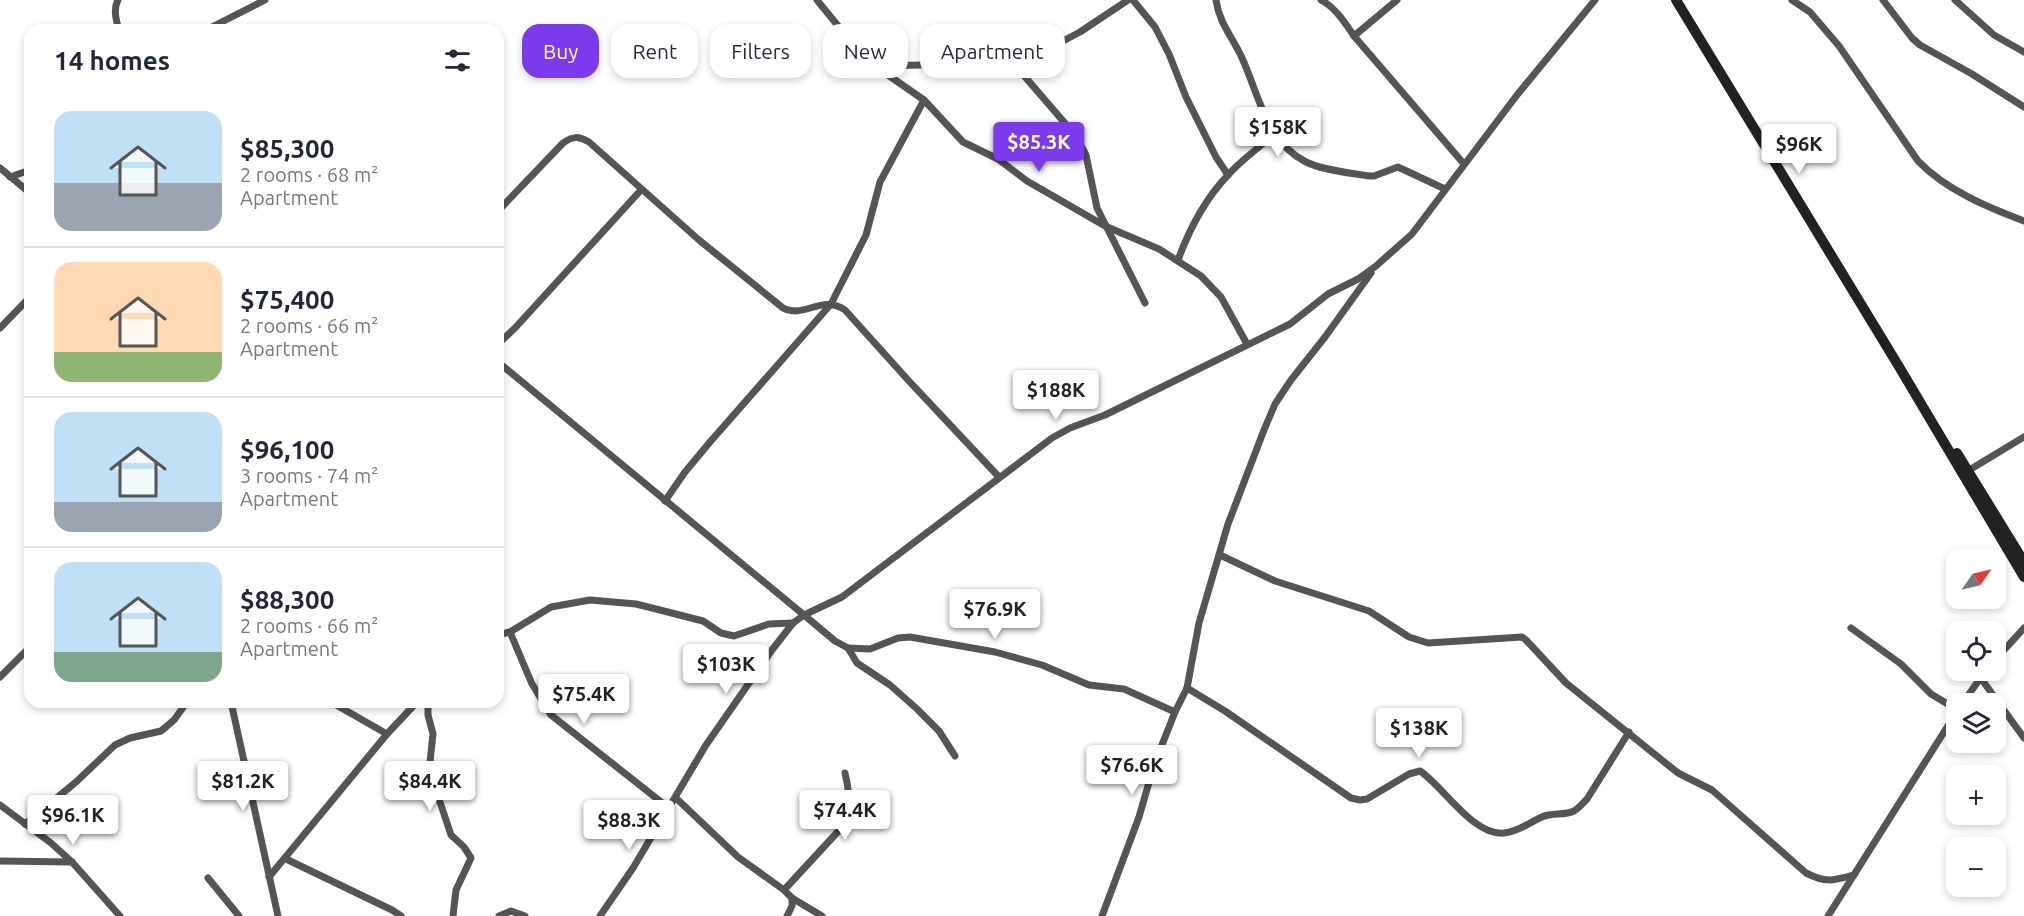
<!DOCTYPE html>
<meta charset="utf-8">
<style>
body{margin:0;font-family:Ubuntu,sans-serif;background:#f6f6f7;color:#1f2937;height:100vh;display:flex;flex-direction:column;font-size:22px;white-space:nowrap}
*{box-sizing:border-box;margin:0}
p{font-size:20px;color:#747a83}
.icon{flex:none;width:33px;height:33px;fill:none;stroke:currentColor;stroke-width:2;stroke-linecap:round;stroke-linejoin:round}
.map{position:relative;flex:1;overflow:hidden}
.details{position:absolute;left:24px;top:24px;width:480px;height:684px;display:flex;flex-direction:column;background:#fff;border-radius:18px;box-shadow:0 3px 9px #0003}
.details>*{flex:none}
.top-card{position:absolute;left:522px;top:24px;width:570px;height:54px;display:flex;gap:12px}
.needle{width:39px;rotate:56deg}
.buttons{position:absolute;left:1946px;top:549px;display:grid;gap:12px}
.buttons a{display:grid;place-items:center;width:60px;height:60px;border-radius:12px;background:#fff;box-shadow:0 3px 9px #0003;font-size:30px}
.price{position:absolute;translate:-50% -51px;padding:0 14px;border-radius:6px;background:#fff;color:#222;font-size:20px;line-height:39px;filter:drop-shadow(0 2px 3px #0008)}
.price::after{content:'';position:absolute;left:50%;top:36px;width:18px;height:14px;margin-left:-9px;background:inherit;clip-path:polygon(0 0,100% 0,50% 100%)}
.price.active{background:#7c3aed;color:#fff}
ul{padding:0;list-style:none}
li{display:flex;align-items:center;gap:18px;height:150px;padding:0 30px}
li+li{border-top:2px solid #e0e1e3}
li span{display:grid;place-items:center;flex:none;width:168px;height:120px;border-radius:18px;color:#555}
li>.icon{margin-inline-start:auto}
span .icon{width:72px;height:72px;fill:#fffc;stroke-width:1}
li b{font-size:26px}
h2{display:flex;justify-content:space-between;align-items:center;height:72px;padding:0 30px;font-size:26px}
.tag{padding:0 21px;border-radius:18px;background:#fff;box-shadow:0 3px 9px #0003;font-size:21px;line-height:54px}
.tag.active{background:#7c3aed;color:#fff}
.map>svg:first-child{display:block}
.lines{fill:none;stroke-linecap:round;stroke-linejoin:round}
.street{stroke:#555;stroke-width:7}
.secondary{stroke:#222;stroke-width:10}
</style>
<div class="map">
<svg width="2024" height="916" viewBox="0 0 2024 916">
<rect width="100%" height="100%" fill="#fff"/>
<g class="lines">
<g class="street">
<path d="M118,0C113,9 116,20 119,30"/>
<path d="M817,0L856,48L875,66L924,100L963,142L998,159L1027,181L1105,226L1159,249L1201,276L1221,297L1247,344"/>
<path d="M1133,0L1155,27L1169,54L1186,97L1216,157L1228,175"/>
<path d="M1216,0C1219,23 1233,38 1242,58C1259,95 1266,142 1306,162C1322,170 1350,173 1369,176H1374L1398,167L1445,189"/>
<path d="M1321,0C1336,8 1345,23 1354,36L1464,164"/>
<path d="M1792,0L1810,12L1839,46L1918,161C1946,190 1987,207 2024,221"/>
<path d="M1883,0L1912,38L1920,45L1972,74L2024,107"/>
<path d="M1955,0L1994,35L2024,52"/>
<path d="M206,30L265,0"/>
<path d="M1354,36L1397,0"/>
<path d="M1013,63L1076,136L1086,155L1097,208L1145,303"/>
<path d="M875,66L1013,63L1048,49L1080,32L1128,0"/>
<path d="M0,168L30,193"/>
<path d="M10,177L30,170"/>
<path d="M498,211L563,143C573,136 578,136 589,142L699,240L783,308C804,319 822,294 845,310L908,380L999,477"/>
<path d="M1178,260C1189,230 1206,198 1228,175C1241,160 1259,148 1274,134"/>
<path d="M0,328L30,297"/>
<path d="M498,344L515,328L641,190"/>
<path d="M498,362L804,615L842,597L1052,438L1070,428L1105,415L1290,324L1328,294L1358,279L1376,266L1412,234L1517,95L1595,0"/>
<path d="M1966,472L2024,437"/>
<path d="M665,501L685,472L710,442L831,304L866,235L880,182L924,100"/>
<path d="M1220,555L1275,581L1369,611L1409,637L1428,643L1522,637L1526,640L1566,683L1678,773L1712,790L1806,873C1826,883 1832,881 1854,875"/>
<path d="M1851,628L1901,664L1931,694L1956,709"/>
<path d="M510,632L532,684L551,715L670,809"/>
<path d="M498,635L510,632L551,607L590,600L636,604L656,609L703,621L721,633L734,636L769,624L793,623"/>
<path d="M848,648L857,663L890,685L916,708L939,731L955,756"/>
<path d="M1995,660L2024,628"/>
<path d="M0,677L30,647"/>
<path d="M1980,677L2024,738"/>
<path d="M1187,688L1225,711L1351,798L1360,800L1367,799L1409,774L1420,771C1444,787 1473,836 1504,833C1518,832 1530,822 1542,817C1552,812 1564,816 1574,811C1579,808 1583,803 1587,799L1629,732"/>
<path d="M231,702L278,916"/>
<path d="M331,702L387,734"/>
<path d="M428,702V715L433,734L430,762L434,784L451,835L464,847L471,858L456,890L453,916"/>
<path d="M1962,704L1986,670"/>
<path d="M676,798L738,857L784,890L792,898V906L787,916"/>
<path d="M0,805L51,843L72,862L120,916"/>
<path d="M25,824L76,782L115,745L130,738L161,731L174,720L187,702"/>
<path d="M286,859L392,910L401,916"/>
<path d="M0,861L72,862"/>
<path d="M269,877L387,734L417,702"/>
<path d="M208,878L239,916"/>
<path d="M784,890L845,824C851,809 849,788 845,773"/>
<path d="M792,898L822,916"/>
<path d="M499,916L511,911L525,916"/>
<path d="M600,916L633,868L706,745L772,650L793,623L804,615L835,641L848,648L870,649L898,638L910,637L995,652L1042,665L1089,685L1124,689L1175,712"/>
<path d="M1102,916L1139,817L1154,765L1175,712L1187,688L1199,623L1228,524L1264,430L1275,404L1291,380L1325,337L1371,273"/>
<path d="M1828,916L1956,713"/>
</g>
<g class="secondary">
<path d="M1676,0L1898,365L2024,577"/>
<path d="M1957,453L2024,562"/>
</g>
</g>
</svg>
<div class="buttons">
<a><svg class="needle" viewBox="-14 -14 28 28"><path d="M0-13l5 13h-10z" fill="#e53935"/><path d="M0 13l5-13h-10z" fill="#747a83"/></svg></a>
<a><svg class="icon" aria-label="locate" viewBox="0 0 24 24"><circle cx="12" cy="12" r="6"/><path d="M12 2v4M12 18v4M2 12h4M18 12h4"/></svg></a>
<a><svg class="icon" aria-label="layers" viewBox="0 0 24 24"><path d="M12 4l9 5-9 5-9-5zM3 14l9 5 9-5"/></svg></a>
<a>+</a>
<a>−</a>
</div>
<b class="price" style="left:1278px;top:158px">$158K</b>
<b class="price active" style="left:1039px;top:173px">$85.3K</b>
<b class="price" style="left:1799px;top:175px">$96K</b>
<b class="price" style="left:1056px;top:421px">$188K</b>
<b class="price" style="left:995px;top:640px">$76.9K</b>
<b class="price" style="left:726px;top:695px">$103K</b>
<b class="price" style="left:584px;top:725px">$75.4K</b>
<b class="price" style="left:1419px;top:759px">$138K</b>
<b class="price" style="left:1132px;top:796px">$76.6K</b>
<b class="price" style="left:243px;top:812px">$81.2K</b>
<b class="price" style="left:430px;top:812px">$84.4K</b>
<b class="price" style="left:845px;top:841px">$74.4K</b>
<b class="price" style="left:73px;top:846px">$96.1K</b>
<b class="price" style="left:629px;top:851px">$88.3K</b>
<div class="top-card">
<a class="tag active">Buy</a>
<a class="tag">Rent</a>
<a class="tag">Filters</a>
<a class="tag">New</a>
<a class="tag">Apartment</a>
</div>
<section class="details">
<h2>14 homes<svg class="icon" aria-label="filters" viewBox="0 0 24 24"><path d="M4 7h16M4 17h16"/><circle cx="9" cy="7" r="2"/><circle cx="15" cy="17" r="2"/></svg></h2>
<ul>
<li><span style="background:linear-gradient(#bfe0f5 60%,#9aa5b1 0)"><svg class="icon" aria-label="home" viewBox="0 0 24 24"><path d="M3 11l9-7 9 7M6 9v11h12V9"/></svg></span><div><b>$85,300</b><p>2 rooms · 68 m²</p><p>Apartment</p></div></li>
<li><span style="background:linear-gradient(#ffd9b3 75%,#8fb573 0)"><svg class="icon" aria-label="home" viewBox="0 0 24 24"><path d="M3 11l9-7 9 7M6 9v11h12V9"/></svg></span><div><b>$75,400</b><p>2 rooms · 66 m²</p><p>Apartment</p></div></li>
<li><span style="background:linear-gradient(#bfe0f5 75%,#9aa5b1 0)"><svg class="icon" aria-label="home" viewBox="0 0 24 24"><path d="M3 11l9-7 9 7M6 9v11h12V9"/></svg></span><div><b>$96,100</b><p>3 rooms · 74 m²</p><p>Apartment</p></div></li>
<li><span style="background:linear-gradient(#bfe0f5 75%,#7fa58c 0)"><svg class="icon" aria-label="home" viewBox="0 0 24 24"><path d="M3 11l9-7 9 7M6 9v11h12V9"/></svg></span><div><b>$88,300</b><p>2 rooms · 66 m²</p><p>Apartment</p></div></li>
</ul>
</section>
</div>
